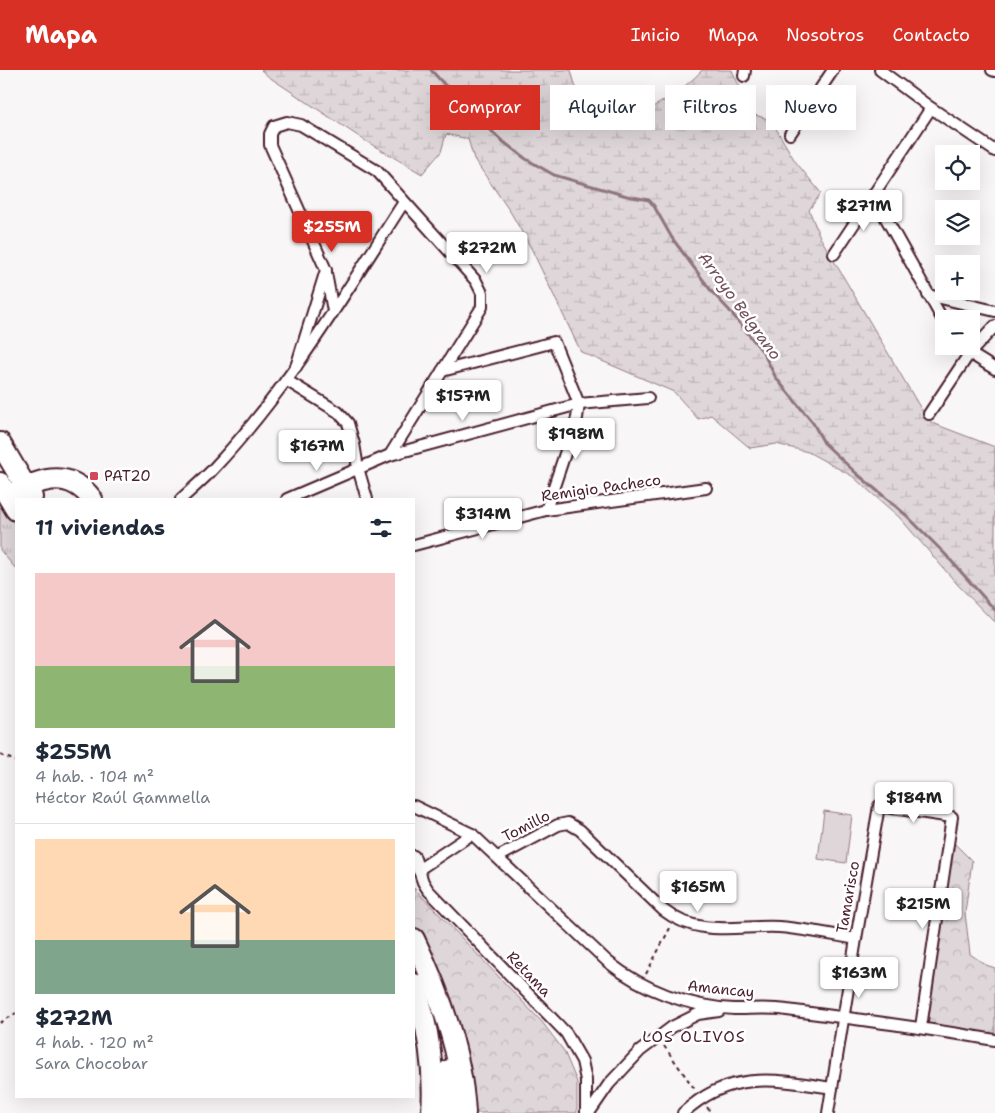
<!DOCTYPE html>
<html lang="es">
<meta charset="utf-8">
<style>
body{margin:0;font-family:"Shantell Sans",sans-serif;background:#f6f6f7;color:#1f2937;height:100vh;display:flex;flex-direction:column;font-size:19px;white-space:nowrap}
*{box-sizing:border-box;margin:0}
p{font-size:16px;color:#747a83}
.icon{flex:none;width:28px;height:28px;fill:none;stroke:currentColor;stroke-width:2;stroke-linecap:round;stroke-linejoin:round}
.map{position:relative;flex:1;overflow:hidden}
.details{position:absolute;left:15px;top:428px;width:400px;height:600px;display:flex;flex-direction:column;background:#fff;border-radius:0px;box-shadow:0 5px 20px #0002}
.details>*{flex:none}
.guide{position:absolute;left:430px;top:15px;width:475px;height:45px;display:flex;gap:10px}
.fabs{position:absolute;left:935px;top:75px;display:grid;gap:10px}
.fabs a{display:grid;place-items:center;width:45px;height:45px;border-radius:0px;background:#fff;box-shadow:0 5px 20px #0002;font-size:25px}
.price{position:absolute;translate:-50% -42px;padding:0 11px;border-radius:5px;background:#fff;color:#222;font-size:16px;line-height:32px;filter:drop-shadow(0 1px 2px #0008)}
.price::after{content:'';position:absolute;left:50%;top:30px;width:15px;height:11px;margin-left:-8px;background:inherit;clip-path:polygon(0 0,100% 0,50% 100%)}
.price.active{background:#d93025;color:#fff}
ul{padding:0;list-style:none}
li{display:grid;align-content:center;gap:10px;height:265px;padding:0 20px}
li+li{border-top:1px solid #e0e1e3}
li span{display:grid;place-items:center;height:155px;border-radius:0px;color:#555}
li>.icon{margin-inline-start:auto}
span .icon{width:90px;height:90px;fill:#fffc;stroke-width:1}
li b{font-size:21px}
h2{display:flex;justify-content:space-between;align-items:center;height:60px;padding:0 20px;font-size:21px}
.pill{padding:0 18px;border-radius:0px;background:#fff;box-shadow:0 5px 20px #0002;font-size:18px;line-height:45px}
.pill.active{background:#d93025;color:#fff}
header{display:flex;align-items:center;gap:30px;box-sizing:border-box;height:70px;padding:0 25px;background:#d93025;color:#fff}
header strong{font-size:24px}
nav{display:flex;gap:28px;margin-inline-start:auto;font-size:18px}
.map>svg:first-child{display:block}
.grass{fill:url(#grass-tufts);stroke:#947a82}
.wetland{fill:url(#wetland-marsh);stroke:#947a82}
.park{fill:url(#park-crowns);stroke:#947a82}
.pitch{fill:#ded6d9;stroke:#947a82}
.lines{fill:none;stroke-linecap:round;stroke-linejoin:round}
.stream{stroke:#8f747b;stroke-width:3}
.street-casing{stroke:#4a1f2b;stroke-width:14}
.highway-casing{stroke:#4a1f2b;stroke-width:24}
.path{stroke:#4a1f2b;stroke-width:2;stroke-dasharray:4 4;stroke-linecap:butt}
.street{stroke:#fff;stroke-width:10}
.highway{stroke:#fff;stroke-width:20}
.poi-dot{fill:#d1495b;stroke:#fff;stroke-width:2}
.labels{text-anchor:middle;dominant-baseline:central;stroke-width:5;stroke-linejoin:round;paint-order:stroke}
.poi-label{font-size:15px;fill:#4a1f2b;stroke:#fff;text-anchor:start}
.street-label{font-size:15px;fill:#4a1f2b;stroke:#fff}
.water-label{font-size:16px;font-style:italic;fill:#72515a;stroke:#fff}
.neighbourhood-label{font-size:16px;letter-spacing:1px;fill:#4a1f2b;stroke:#fff}
</style>
<header>
<strong>Mapa</strong>
<nav><a>Inicio</a><a>Mapa</a><a>Nosotros</a><a>Contacto</a></nav>
</header>
<div class="map">
<svg width="995" height="1043" viewBox="0 0 995 1043">
<defs>
<pattern id="grass-tufts" width="24" height="20" patternUnits="userSpaceOnUse" patternTransform="scale(1.25)"><rect width="24" height="20" fill="#ded6d9"/><path d="M3 7l-1-3M5 7V3M7 7l1-3M15 17l-1-3M17 17v-4M19 17l1-3" fill="none" stroke="#c0b7ba"/></pattern>
<pattern id="wetland-marsh" width="20" height="14" patternUnits="userSpaceOnUse" patternTransform="scale(1.25)"><rect width="20" height="14" fill="#ded6d9"/><path d="M1 5h8M5 5V1M11 12h8M15 12V8" fill="none" stroke="#c0b7ba"/></pattern>
<pattern id="park-crowns" width="20" height="18" patternUnits="userSpaceOnUse" patternTransform="scale(1.25)"><rect width="20" height="18" fill="#ded6d9"/><path d="M2 6a3 3 0 1 1 6 0M12 15a3 3 0 1 1 6 0" fill="none" stroke="#c0b7ba"/></pattern>
</defs>
<rect width="100%" height="100%" fill="#f8f6f7"/>
<filter id="ink" filterUnits="userSpaceOnUse"><feTurbulence type="fractalNoise" baseFrequency=".02" numOctaves="2"/><feDisplacementMap in="SourceGraphic" scale="10" xChannelSelector="R" yChannelSelector="G"/><feConvolveMatrix kernelMatrix="1 2 1 2 8 2 1 2 1" color-interpolation-filters="sRGB"/></filter>
<g filter="url(#ink)">
<path class="grass" d="M0,426L16,429V499L0,480Z"/>
<path class="wetland" d="M261,0H571L575,15L586,40C594,43 604,48 612,49C637,52 686,19 702,0H732C738,16 748,29 755,45L771,50L795,91L821,123L809,140L820,167L921,339L932,353L995,377V553L958,515L899,447L852,406L808,382L776,374L750,378L711,345L698,349L674,322L581,282L531,178L511,143L474,89L468,69L446,64L441,82L422,104L364,70L269,7Z"/>
<g class="park">
<path d="M949,768L972,791L965,843L970,884L986,895L995,898V970L921,957Z"/>
<path d="M414,818L542,952L564,981L577,1012V1043H472L467,985L425,875L414,855Z"/>
</g>
<path class="pitch" d="M824,741L852,745L846,793L818,789Z"/>
<g class="lines">
<path class="stream" d="M431,0L452,23L501,70L526,89L554,105L627,126L649,130L654,136L672,168L712,222L729,240L763,282L776,308L813,353L824,373L856,403L906,445L945,484L995,540"/>
<g class="street-casing">
<g id="street">
<path d="M880,0L931,38L995,81"/>
<path d="M992,0L995,1"/>
<path d="M744,6L745,0"/>
<path d="M790,64L833,0"/>
<path d="M873,125L944,252"/>
<path d="M834,184L931,38"/>
<path d="M326,203L333,241"/>
<path d="M928,225L995,241"/>
<path d="M958,276L995,299"/>
<path d="M296,297L326,200L270,75V64L274,56L287,52L301,55L377,101L476,211L482,223V237L390,385"/>
<path d="M442,301L554,272L579,334"/>
<path d="M286,310L338,342L348,353L354,374L358,398L367,429"/>
<path d="M929,344L969,284L995,256"/>
<path d="M181,429C192,419 204,409 214,398C289,318 345,223 404,132"/>
<path d="M287,429L390,385L579,334L648,328"/>
<path d="M546,440L577,348L579,334"/>
<path d="M414,475L546,440L706,418"/>
<path d="M414,736L472,764L608,892C643,920 689,937 734,939C752,939 770,937 787,940C857,949 926,958 995,970"/>
<path d="M414,786L423,812L428,820L566,963L582,991L586,1010V1043"/>
<path d="M498,787L558,755L568,753L580,760L663,840C699,868 738,855 779,857C805,859 830,864 856,869"/>
<path d="M418,800L472,764"/>
<path d="M589,1043L609,1014L640,981L672,957L698,944L719,941"/>
<path d="M683,1043C729,1000 775,1009 832,1018"/>
<path d="M828,1043L856,869L879,736L952,747L921,957"/>
</g>
</g>
<g class="highway-casing">
<g id="highway">
<path d="M0,373L32,427"/>
<path d="M0,413L16,440"/>
<path d="M8,426C37,411 67,396 92,429"/>
<path d="M414,869C439,921 462,984 465,1043"/>
<path d="M414,914C428,955 435,999 432,1043"/>
<path d="M449,1000V1043"/>
</g>
</g>
<g class="path">
<path d="M0,685L16,691"/>
<path d="M646,904L670,858"/>
<path d="M0,953L16,943"/>
<path d="M664,976L696,1021"/>
<path d="M707,1037L711,1043"/>
</g>
<use href="#street" class="street"/>
<use href="#highway" class="highway"/>
</g>
</g>
<rect class="poi-dot" x="89" y="401" width="10" height="10" rx="2.5"/>
<g class="labels">
<g class="poi-label">
<text x="104" y="406">PAT20</text>
</g>
<g class="street-label">
<text transform="translate(601 418) rotate(-8)">Remigio Pacheco</text>
<text transform="translate(526 756) rotate(-27)">Tomillo</text>
<text transform="translate(848 827) rotate(-80)">Tamarisco</text>
<text transform="translate(529 904) rotate(46)">Retama</text>
<text transform="translate(721 919) rotate(6)">Amancay</text>
</g>
<g class="water-label">
<text transform="translate(740 236) rotate(54)">Arroyo Belgrano</text>
</g>
<g class="neighbourhood-label">
<text x="694" y="966">LOS OLIVOS</text>
</g>
</g>
</svg>
<div class="fabs">
<a><svg class="icon" aria-label="locate" viewBox="0 0 24 24"><circle cx="12" cy="12" r="6"/><path d="M12 2v4M12 18v4M2 12h4M18 12h4"/></svg></a>
<a><svg class="icon" aria-label="layers" viewBox="0 0 24 24"><path d="M12 4l9 5-9 5-9-5zM3 14l9 5 9-5"/></svg></a>
<a>+</a>
<a>−</a>
</div>
<b class="price" style="left:864px;top:162px">$271M</b>
<b class="price active" style="left:332px;top:183px">$255M</b>
<b class="price" style="left:487px;top:204px">$272M</b>
<b class="price" style="left:463px;top:352px">$157M</b>
<b class="price" style="left:576px;top:390px">$198M</b>
<b class="price" style="left:317px;top:402px">$167M</b>
<b class="price" style="left:483px;top:470px">$314M</b>
<b class="price" style="left:914px;top:754px">$184M</b>
<b class="price" style="left:698px;top:843px">$165M</b>
<b class="price" style="left:923px;top:860px">$215M</b>
<b class="price" style="left:859px;top:929px">$163M</b>
<div class="guide">
<a class="pill active">Comprar</a>
<a class="pill">Alquilar</a>
<a class="pill">Filtros</a>
<a class="pill">Nuevo</a>
</div>
<section class="details">
<h2>11 viviendas<svg class="icon" aria-label="filters" viewBox="0 0 24 24"><path d="M4 7h16M4 17h16"/><circle cx="9" cy="7" r="2"/><circle cx="15" cy="17" r="2"/></svg></h2>
<ul>
<li><span style="background:linear-gradient(#f6c9c9 60%,#8fb573 0)"><svg class="icon" aria-label="home" viewBox="0 0 24 24"><path d="M3 11l9-7 9 7M6 9v11h12V9"/></svg></span><div><b>$255M</b><p>4 hab. · 104 m²</p><p>Héctor Raúl Gammella</p></div></li>
<li><span style="background:linear-gradient(#ffd9b3 65%,#7fa58c 0)"><svg class="icon" aria-label="home" viewBox="0 0 24 24"><path d="M3 11l9-7 9 7M6 9v11h12V9"/></svg></span><div><b>$272M</b><p>4 hab. · 120 m²</p><p>Sara Chocobar</p></div></li>
</ul>
</section>
</div>
